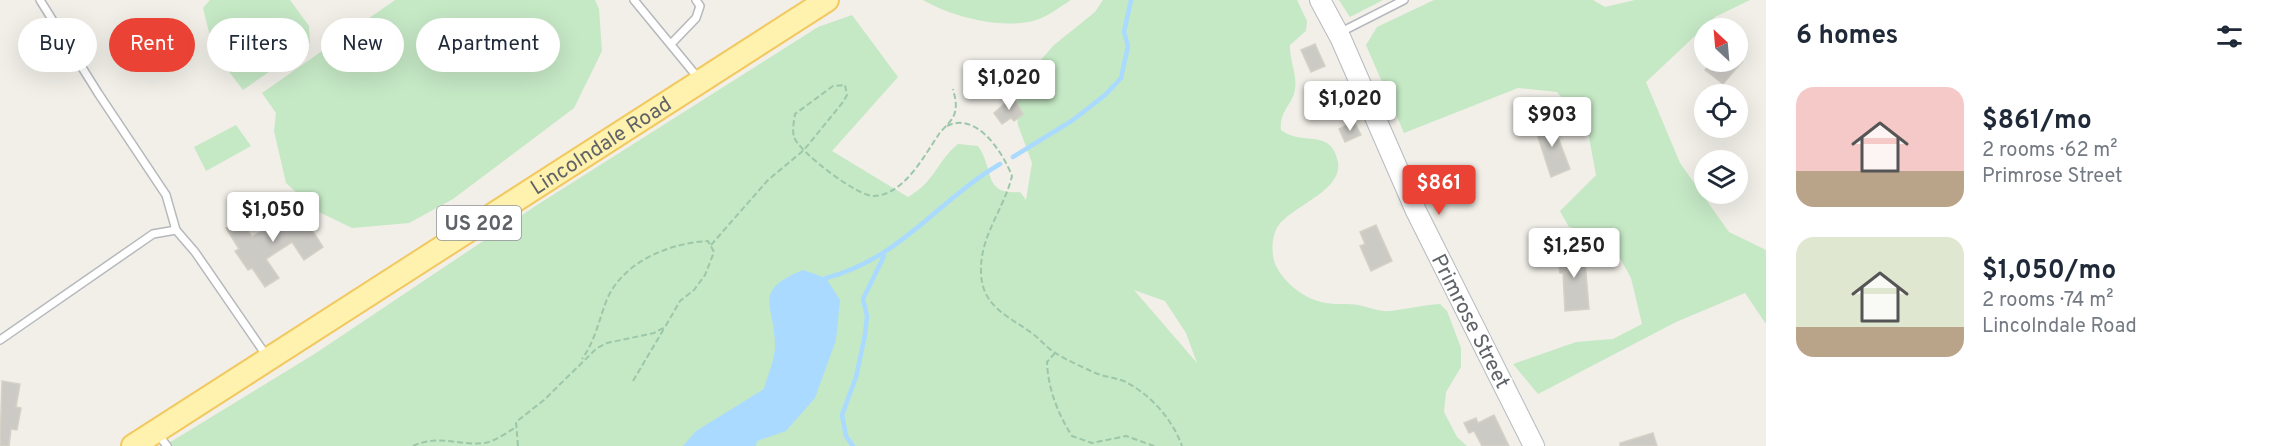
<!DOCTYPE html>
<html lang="en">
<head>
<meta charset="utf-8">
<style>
	:root { --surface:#fff; --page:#f6f6f7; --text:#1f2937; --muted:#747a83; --accent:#ea4335 }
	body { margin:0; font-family:Overpass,sans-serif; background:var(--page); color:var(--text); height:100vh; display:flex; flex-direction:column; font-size:22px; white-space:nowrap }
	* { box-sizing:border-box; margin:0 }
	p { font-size:20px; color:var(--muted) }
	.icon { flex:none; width:33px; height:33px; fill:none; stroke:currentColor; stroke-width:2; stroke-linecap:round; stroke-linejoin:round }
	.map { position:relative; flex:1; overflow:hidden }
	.side { display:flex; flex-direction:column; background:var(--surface); width:510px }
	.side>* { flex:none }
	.guide { position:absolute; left:18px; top:18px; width:570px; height:54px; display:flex; gap:12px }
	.needle { width:39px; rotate:334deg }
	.buttons { position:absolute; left:1694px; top:18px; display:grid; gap:12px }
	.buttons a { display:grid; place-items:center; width:54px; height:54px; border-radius:50%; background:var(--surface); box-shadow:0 6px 24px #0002; font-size:30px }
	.price { position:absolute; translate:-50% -51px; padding:0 14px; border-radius:6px; background:#fff; color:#222; font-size:20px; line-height:39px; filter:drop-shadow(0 2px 3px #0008) }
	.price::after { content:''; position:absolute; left:50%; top:36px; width:18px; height:14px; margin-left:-9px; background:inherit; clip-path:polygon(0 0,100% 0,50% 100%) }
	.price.selected { background:var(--accent); color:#fff }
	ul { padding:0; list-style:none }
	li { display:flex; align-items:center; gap:18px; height:150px; padding:0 30px }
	li span { display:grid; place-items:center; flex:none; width:168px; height:120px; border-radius:18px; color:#555 }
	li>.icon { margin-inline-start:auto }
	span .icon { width:72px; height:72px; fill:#fffc; stroke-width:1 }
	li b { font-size:26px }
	h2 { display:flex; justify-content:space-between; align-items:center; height:72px; padding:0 30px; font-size:26px }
	.pill { padding:0 21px; border-radius:27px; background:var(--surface); box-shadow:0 6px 24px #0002; font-size:21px; line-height:54px }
	.pill.selected { background:var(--accent); color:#fff }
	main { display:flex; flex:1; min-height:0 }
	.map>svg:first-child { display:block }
</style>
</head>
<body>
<main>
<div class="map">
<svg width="1766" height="446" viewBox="0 0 1766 446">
	<rect width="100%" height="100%" fill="#f1efe8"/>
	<g fill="#c5e8c5" fill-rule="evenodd">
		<path d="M210 0H290L309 26 310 43 243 90 214 52 203 8Z"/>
		<path d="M395 0H595L599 9 602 51 574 108 453 199 409 223 352 228 317 211 286 183 274 131 276 113 262 93Z"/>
		<path d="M923 0H1071C1061 6 1050 15 1039 19 1005 31 952 17 923 0Z"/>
		<path d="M1103 0H1297L1307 21 1306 31 1290 45C1289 61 1299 77 1294 94 1289 107 1279 114 1281 130 1303 147 1331 127 1338 162 1343 191 1291 206 1278 226 1271 237 1271 255 1276 266 1285 284 1306 300 1326 303 1337 305 1348 303 1358 305 1368 307 1380 312 1390 311 1407 309 1423 305 1440 304L1447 311 1461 348V367L1446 392 1444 412 1457 437 1467 446H164L316 353 537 205 818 27 852 15 898 77 832 151 908 197C935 182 937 161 958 144L978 146C995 170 982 195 1020 192L1026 200 1032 163 1018 125 1016 106 1026 77 1054 45 1095 12ZM1134 290 1165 301 1186 333 1197 363Z"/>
		<path d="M1339 0H1383L1350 17Z"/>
		<path d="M1434 0H1593L1605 7 1635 0H1750L1715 17 1646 82 1680 163 1729 232 1766 250V324L1745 293 1676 322 1538 394 1513 364 1576 342 1613 339 1642 324 1631 278 1607 235 1569 227 1560 211 1596 175 1587 127 1557 92 1518 88 1404 133 1366 45 1377 27Z"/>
		<path d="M236 125 251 146 206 171 194 147Z"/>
	</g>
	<path fill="#aadaff" d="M803 270 826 278 840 300 836 340 815 398 786 431 757 441 756 446H683L696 431 764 389C767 376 776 358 775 344 774 303 752 291 803 270Z"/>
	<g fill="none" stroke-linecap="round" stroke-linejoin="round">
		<g stroke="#aadaff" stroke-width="4.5">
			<path d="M1013 157 1073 120 1105 95 1121 78 1128 46 1124 32 1131 0"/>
			<path d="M826 278C900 259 937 201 1000 164"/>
			<path d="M853 446 846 436 842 415 856 377 865 335 867 316 863 299 884 256"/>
		</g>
	</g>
	<g fill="#cccac5" stroke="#d6d1c6" stroke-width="1.5">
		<path d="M1315 44 1325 66 1311 72 1301 50Z"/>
		<path d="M1712 62H1742L1723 84 1705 70Z"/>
		<path d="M1013 96 1023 114 1014 121 1011 118 1002 124 994 113Z"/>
		<path d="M1551 119 1570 169 1551 177 1534 125Z"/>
		<path d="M1354 121 1361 135 1345 142 1339 129Z"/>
		<path d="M298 208 323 247 304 260 292 242 266 259 279 278 265 287 252 268 248 270 235 251 239 249 226 228 240 219 252 237Z"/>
		<path d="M1376 225 1392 261 1371 271 1360 246 1365 244 1360 232Z"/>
		<path d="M1584 249 1589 309 1565 311 1563 273H1560L1557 252Z"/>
		<path d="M2 381 20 384 16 407 21 408 17 430 11 429 9 446H0Z"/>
		<path d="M1494 415 1509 446H1482L1474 431 1469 433 1464 423 1476 418 1478 423Z"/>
		<path d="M1653 433 1657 446H1620V443Z"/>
	</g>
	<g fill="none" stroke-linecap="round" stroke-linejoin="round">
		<defs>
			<g id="lane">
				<path d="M40 0 98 93 166 195 176 230"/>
				<path d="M634 0 699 79"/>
				<path d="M1341 32 1404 0"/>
				<path d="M671 44 696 18 700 6 696 0"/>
				<path d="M0 340 153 234 176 230 195 252 266 355"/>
				<path d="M157 433 167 446"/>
			</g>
			<path id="secondary" d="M1320 0 1341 39 1416 211 1534 446"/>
			<g id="primary">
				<path id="s1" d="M133 446 827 0"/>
			</g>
		</defs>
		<use href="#lane" stroke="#b5b8bc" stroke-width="10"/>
		<use href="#secondary" stroke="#b6babf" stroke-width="22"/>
		<use href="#primary" stroke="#f2c960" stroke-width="26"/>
		<g stroke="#9cc7a9" stroke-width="2" stroke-dasharray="6 3" stroke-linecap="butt">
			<path d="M947 126C977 111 1003 153 1012 176 1004 209 980 236 981 271 981 307 1009 316 1033 334 1041 340 1047 348 1054 352 1064 359 1080 366 1091 371 1102 377 1115 377 1126 382 1152 396 1172 419 1182 446"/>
			<path d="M711 245 768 180 804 150 843 102 847 95 845 85 833 86 795 114C794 121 792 130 794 137 799 152 858 197 874 196 904 195 924 156 939 134 944 127 953 121 955 112 957 104 955 97 953 89"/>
			<path d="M1055 353 1047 362C1048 389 1058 414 1072 436L1092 443 1126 436 1154 446"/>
			<path d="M633 381 665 327"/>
			<path d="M413 446C438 434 459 446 485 443 495 441 506 433 515 428"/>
			<path d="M518 446 516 422 544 400 597 348 607 343 654 333 665 327 680 301 694 290 705 275 714 252 708 241C670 243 624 261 607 299 599 320 595 341 582 359"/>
		</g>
		<use href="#lane" stroke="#fff" stroke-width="7"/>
		<use href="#secondary" stroke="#fff" stroke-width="20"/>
		<use href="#primary" stroke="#fff2af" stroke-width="22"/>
	</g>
	<g text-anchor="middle" stroke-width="4.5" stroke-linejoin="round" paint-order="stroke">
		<rect fill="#fff" stroke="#8f9295" stroke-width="1.5" x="437" y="206" width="84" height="34" rx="4.5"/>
		<g font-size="20" font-weight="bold" fill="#5f6368">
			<text x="479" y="230">US 202</text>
		</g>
		<g font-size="21" fill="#5f6368" stroke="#fff">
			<text dy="7" stroke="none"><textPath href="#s1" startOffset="556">Lincolndale Road</textPath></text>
			<text transform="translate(1471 321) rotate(63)" y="7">Primrose Street</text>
		</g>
	</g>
</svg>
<div class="buttons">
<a><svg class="needle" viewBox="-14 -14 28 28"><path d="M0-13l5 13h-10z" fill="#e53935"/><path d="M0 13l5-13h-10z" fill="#747a83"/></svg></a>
<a><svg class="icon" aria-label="locate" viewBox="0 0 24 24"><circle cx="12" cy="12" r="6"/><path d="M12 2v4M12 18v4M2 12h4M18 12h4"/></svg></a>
<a><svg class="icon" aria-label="layers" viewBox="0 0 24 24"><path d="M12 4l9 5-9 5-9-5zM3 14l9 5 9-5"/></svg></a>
</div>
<b class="price" style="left:1009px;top:111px">$1,020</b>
<b class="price" style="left:1350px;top:132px">$1,020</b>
<b class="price" style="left:1552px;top:148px">$903</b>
<b class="price selected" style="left:1439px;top:216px">$861</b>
<b class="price" style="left:273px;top:243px">$1,050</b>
<b class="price" style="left:1574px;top:279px">$1,250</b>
<div class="guide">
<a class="pill">Buy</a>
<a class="pill selected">Rent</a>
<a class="pill">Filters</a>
<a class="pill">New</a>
<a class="pill">Apartment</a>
</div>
</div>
<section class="side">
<h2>6 homes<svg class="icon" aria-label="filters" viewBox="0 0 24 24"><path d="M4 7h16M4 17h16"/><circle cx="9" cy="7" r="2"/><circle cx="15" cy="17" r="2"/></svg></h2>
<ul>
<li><span style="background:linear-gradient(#f6c9c9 70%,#b9a48a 0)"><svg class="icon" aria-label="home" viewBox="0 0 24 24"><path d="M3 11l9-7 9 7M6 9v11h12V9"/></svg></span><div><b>$861/mo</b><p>2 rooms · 62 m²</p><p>Primrose Street</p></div></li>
<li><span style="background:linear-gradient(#dfe7d0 75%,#b9a48a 0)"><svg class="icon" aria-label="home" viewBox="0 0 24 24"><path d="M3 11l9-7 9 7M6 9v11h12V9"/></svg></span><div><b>$1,050/mo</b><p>2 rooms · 74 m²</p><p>Lincolndale Road</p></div></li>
</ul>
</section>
</main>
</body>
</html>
